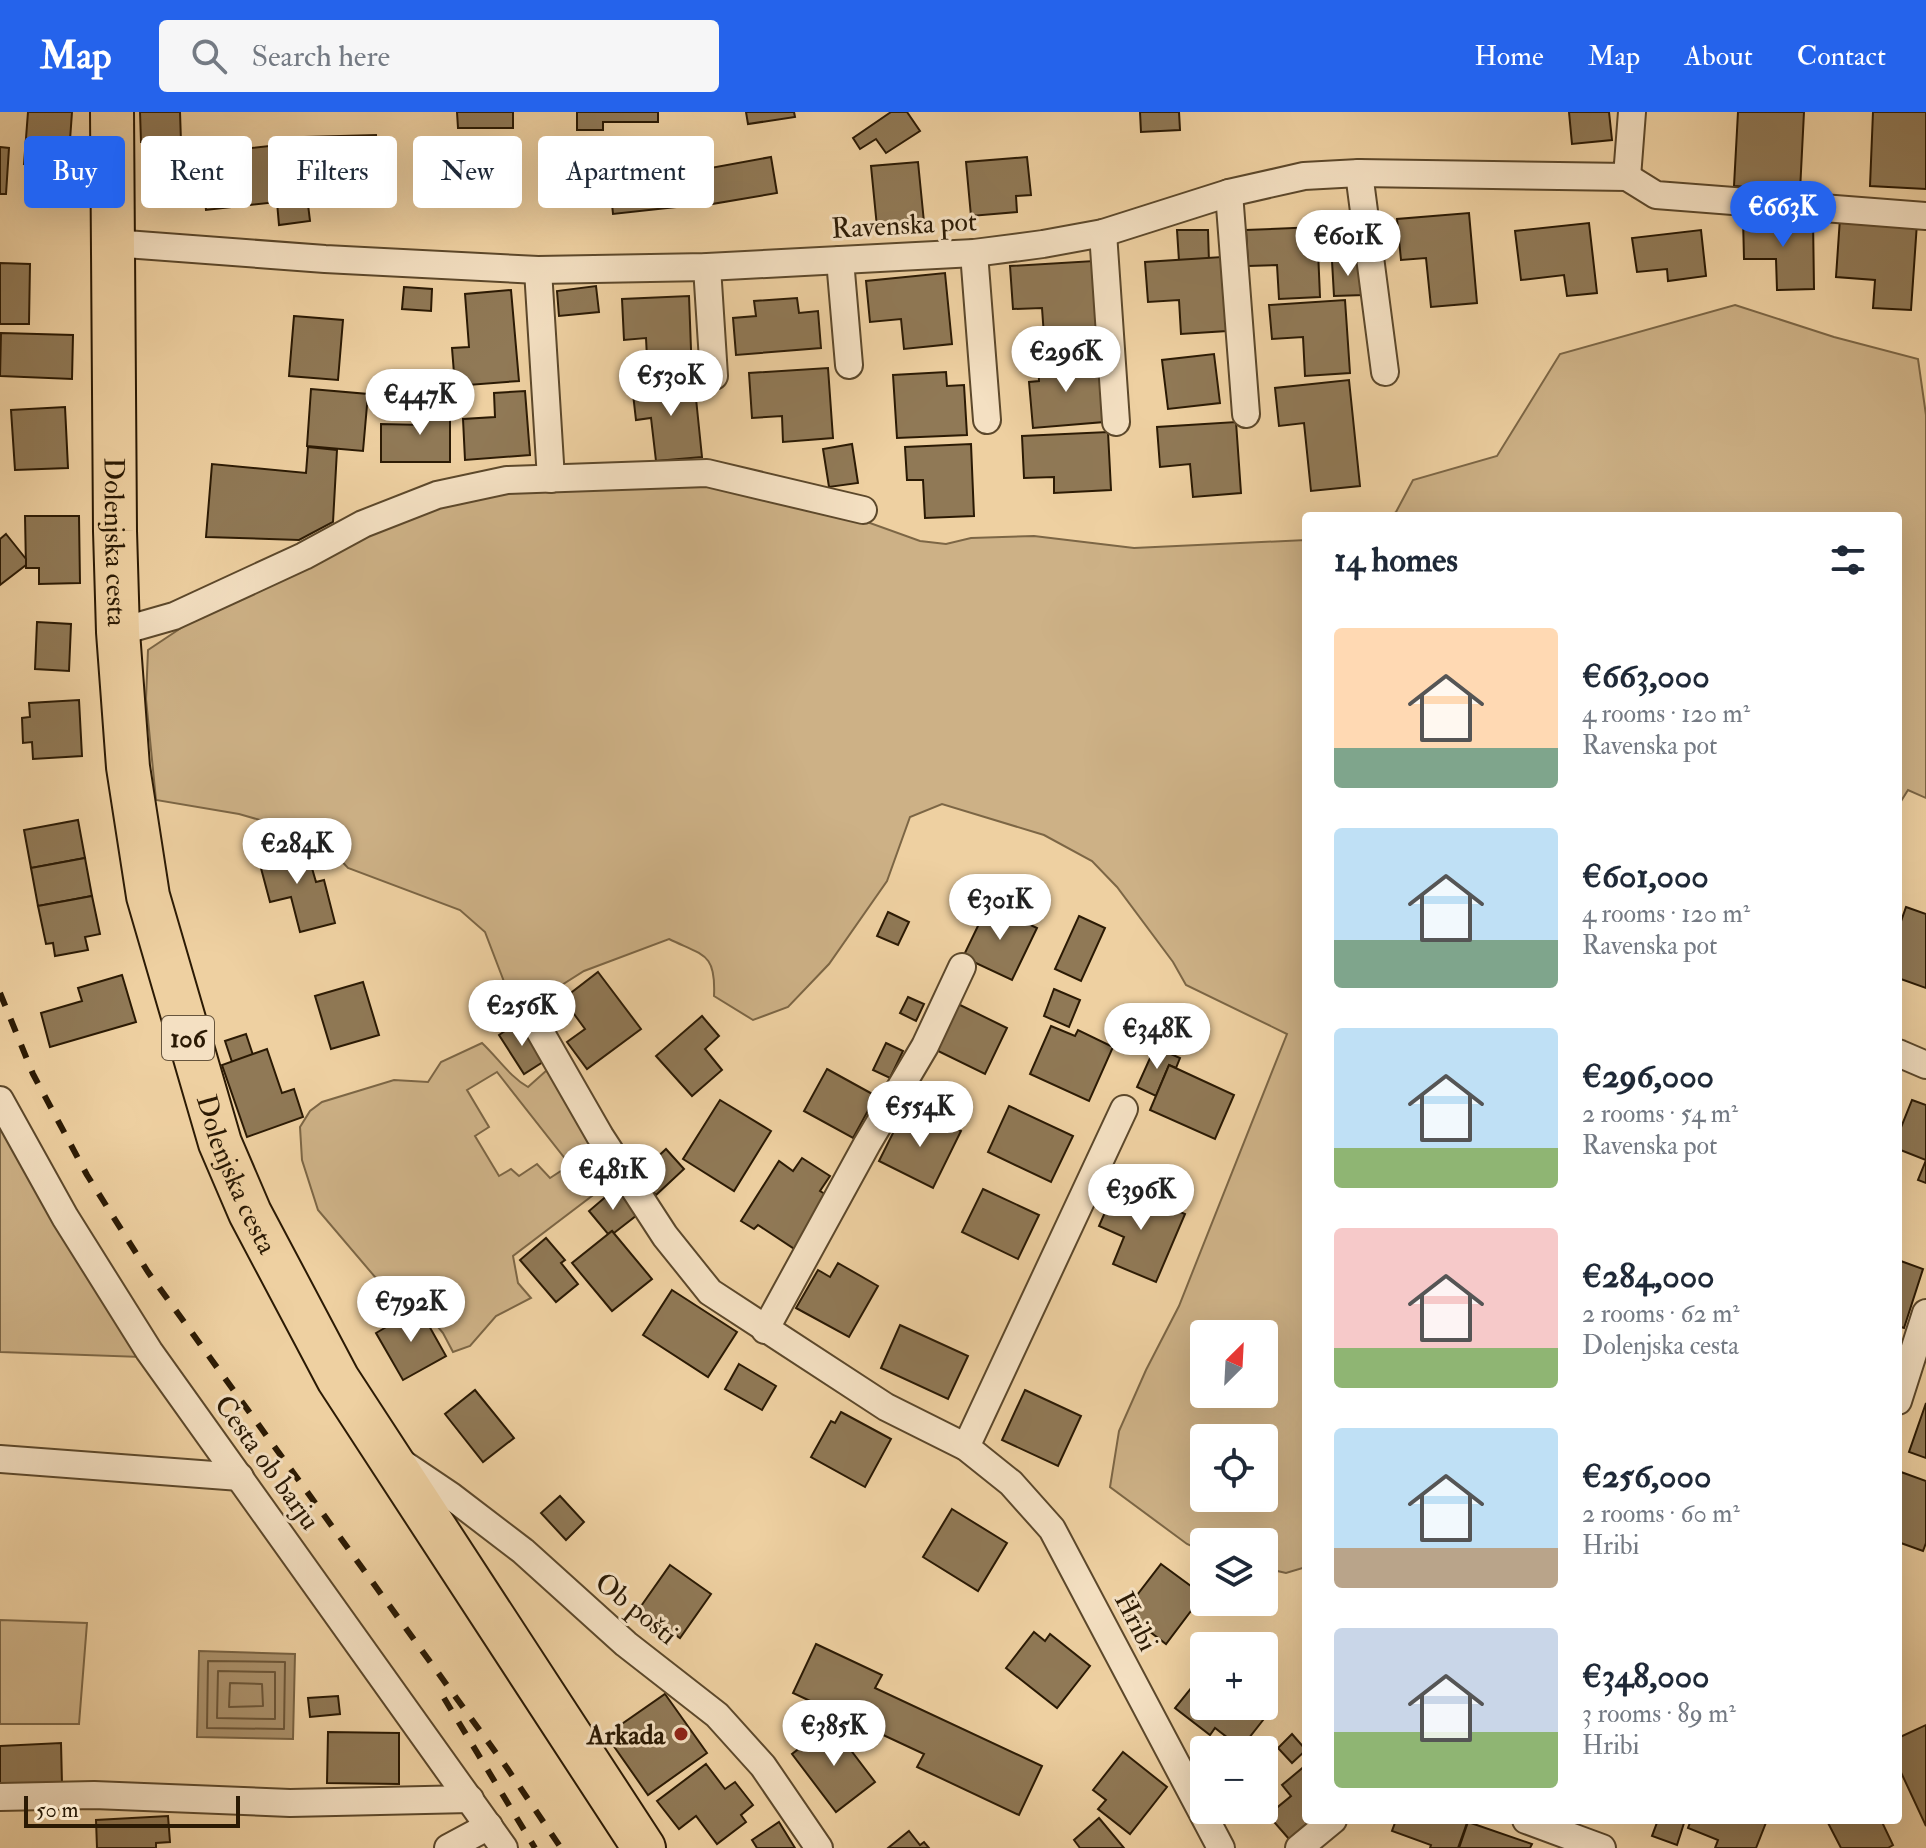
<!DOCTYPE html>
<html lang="en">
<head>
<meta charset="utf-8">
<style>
	:root { --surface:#fff; --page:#f6f6f7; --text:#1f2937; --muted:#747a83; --accent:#2563eb }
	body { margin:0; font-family:"IM FELL Double Pica",serif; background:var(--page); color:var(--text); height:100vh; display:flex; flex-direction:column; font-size:30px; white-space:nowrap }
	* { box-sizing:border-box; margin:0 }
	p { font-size:26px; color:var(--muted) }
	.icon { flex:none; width:44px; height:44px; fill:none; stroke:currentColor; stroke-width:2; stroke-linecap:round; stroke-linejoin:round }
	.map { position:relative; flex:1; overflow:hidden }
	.drawer { position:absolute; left:1302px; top:400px; width:600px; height:1312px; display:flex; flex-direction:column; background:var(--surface); border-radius:8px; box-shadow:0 8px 32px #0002 }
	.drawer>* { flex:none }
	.guide { position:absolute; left:24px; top:24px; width:760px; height:72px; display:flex; gap:16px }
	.needle { width:52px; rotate:24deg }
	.controls { position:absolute; left:1190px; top:1208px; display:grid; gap:16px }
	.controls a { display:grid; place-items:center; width:88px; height:88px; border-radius:8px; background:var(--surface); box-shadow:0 8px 32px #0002; font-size:40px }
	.scale { position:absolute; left:24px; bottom:20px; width:216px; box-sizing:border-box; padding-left:8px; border:4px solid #2b1a04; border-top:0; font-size:22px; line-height:28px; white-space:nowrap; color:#2b1a04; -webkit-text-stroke:6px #f4e0c2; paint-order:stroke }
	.price { position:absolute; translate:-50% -68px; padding:0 18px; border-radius:28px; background:#fff; color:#222; font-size:26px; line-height:52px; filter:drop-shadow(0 2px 4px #0008) }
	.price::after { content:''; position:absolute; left:50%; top:48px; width:24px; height:18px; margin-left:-12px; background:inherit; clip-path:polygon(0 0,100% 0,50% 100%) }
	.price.active { background:var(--accent); color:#fff }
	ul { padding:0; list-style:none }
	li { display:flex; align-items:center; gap:24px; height:200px; padding:0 32px }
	li span { display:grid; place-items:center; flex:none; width:224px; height:160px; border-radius:8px; color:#555 }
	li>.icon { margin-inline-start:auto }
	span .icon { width:96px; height:96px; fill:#fffc; stroke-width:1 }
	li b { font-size:34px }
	h2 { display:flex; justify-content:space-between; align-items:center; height:96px; padding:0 32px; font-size:34px }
	.tag { padding:0 28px; border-radius:8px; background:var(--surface); box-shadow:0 8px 32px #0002; font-size:28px; line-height:72px }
	.tag.active { background:var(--accent); color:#fff }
	header { display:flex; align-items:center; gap:48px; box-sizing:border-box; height:112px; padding:0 40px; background:var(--accent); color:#fff }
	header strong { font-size:38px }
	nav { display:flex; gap:44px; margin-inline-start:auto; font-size:28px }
	.search { width:560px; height:72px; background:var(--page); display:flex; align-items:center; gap:20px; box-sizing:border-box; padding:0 28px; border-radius:8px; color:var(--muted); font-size:30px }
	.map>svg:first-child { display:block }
</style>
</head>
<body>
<header>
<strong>Map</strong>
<div class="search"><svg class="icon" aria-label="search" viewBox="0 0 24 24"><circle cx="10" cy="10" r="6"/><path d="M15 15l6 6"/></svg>Search here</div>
<nav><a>Home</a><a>Map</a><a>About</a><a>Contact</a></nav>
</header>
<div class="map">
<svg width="1926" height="1736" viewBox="0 0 1926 1736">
	<rect width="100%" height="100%" fill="#eed0a1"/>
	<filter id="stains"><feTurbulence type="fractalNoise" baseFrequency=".0025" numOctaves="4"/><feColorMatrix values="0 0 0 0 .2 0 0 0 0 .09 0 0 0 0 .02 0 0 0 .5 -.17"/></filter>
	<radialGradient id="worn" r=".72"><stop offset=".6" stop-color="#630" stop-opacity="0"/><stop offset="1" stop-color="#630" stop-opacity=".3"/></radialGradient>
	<g fill="#cdb186" stroke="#7c6645" stroke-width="2" fill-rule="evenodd">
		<path d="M1735 193 1834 225 1918 247 1926 303V686L1908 678 1898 694V404H1389L1396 400 1413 368 1497 344 1560 242Z"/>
		<path d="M715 372 806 388 920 429 946 432 971 426 1034 424 1134 436 1306 428V1455L1286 1461 1264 1456V1430H1204V1440L1187 1432 1110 1375 1119 1319 1146 1258 1179 1194 1287 922 1186 873 1173 850 1117 775 1092 749 1044 723 942 692 910 705 887 769 829 852 788 895 753 908 714 884C716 841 704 844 669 827L584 859 535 890 508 880 485 820 460 798 348 756 319 725 239 702 156 688 146 587 148 538 226 486 448 383ZM1204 1222H1264V1282H1204ZM1204 1326H1264V1386H1204Z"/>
		<path d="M482 931C498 946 510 965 528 975L547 958 613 1068 513 1144 518 1171 531 1186 496 1204 470 1234 453 1240 443 1221 411 1182 398 1192 318 1098 302 1048 300 1015 310 999 322 990 394 968 428 970 441 950ZM497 960 570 1053 550 1066 537 1052 519 1064 511 1057 499 1064 475 1024 489 1015 467 978Z"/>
		<path d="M0 1010 141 1245 0 1240Z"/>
		<path d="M0 1508 87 1511 79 1612H0Z"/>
	</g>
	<path fill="#ac926c" stroke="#786242" stroke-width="2" d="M199 1539 295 1542 293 1627 197 1625Z"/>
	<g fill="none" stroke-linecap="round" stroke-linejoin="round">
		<g stroke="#6c5638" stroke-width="2">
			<path d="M208 1549 285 1550 284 1617 207 1616Z"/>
			<path d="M218 1559 275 1560V1607L217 1606Z"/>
			<path d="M230 1571 262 1572 263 1594 229 1595Z"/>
		</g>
	</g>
	<g fill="#907956" stroke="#2b1a04" stroke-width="2">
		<path d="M28 0H72L68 56 24 52Z"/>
		<path d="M140 0H180L181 30H141Z"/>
		<path d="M457 0H513V16H458Z"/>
		<path d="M577 0H658V10H603V18H577Z"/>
		<path d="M746 0H794L795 5 748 12Z"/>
		<path d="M891 0H907L920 19 886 41 876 27 860 37 853 26Z"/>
		<path d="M1140 0H1179L1180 18 1141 20Z"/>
		<path d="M1569 0H1609L1612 28 1572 32Z"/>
		<path d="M1738 0H1804L1800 79 1734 74Z"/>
		<path d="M1873 0H1926V77L1870 74Z"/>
		<path d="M376 23 377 63 306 65 305 25Z"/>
		<path d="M278 33 279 39 295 38 298 61 304 60 310 109 279 113 277 90 206 98 200 42Z"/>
		<path d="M0 35 9 36 6 82H0Z"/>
		<path d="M689 44 694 93 613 102 608 52Z"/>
		<path d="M771 45 777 81 712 92 705 57Z"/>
		<path d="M1027 45 1031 83 1016 84 1017 100 971 104 966 50Z"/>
		<path d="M918 50 924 110 877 115 871 54Z"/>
		<path d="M1469 101 1477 191 1431 195 1426 146 1401 148 1397 107Z"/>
		<path d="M1743 106H1813L1814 177 1777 178 1776 147H1744Z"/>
		<path d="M1840 106 1917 111 1911 198 1873 196 1875 168 1836 165Z"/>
		<path d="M1589 111 1597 181 1567 184 1564 163 1521 168 1515 119Z"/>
		<path d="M1317 115 1320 185 1279 187 1277 153 1248 154 1246 118Z"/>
		<path d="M1177 118H1208L1209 150 1179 149Z"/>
		<path d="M1701 118 1706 164 1668 169 1667 157 1637 160 1632 126Z"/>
		<path d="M1222 145 1227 219 1181 222 1179 188 1148 190 1145 150Z"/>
		<path d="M1363 148 1364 183 1334 184 1332 149Z"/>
		<path d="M1094 149 1098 221 1044 224 1042 196 1013 197 1010 154Z"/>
		<path d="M0 151 30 152 29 212H0Z"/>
		<path d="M945 161 952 232 904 237 901 207 870 210 866 169Z"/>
		<path d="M596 174 599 200 559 204 557 179Z"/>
		<path d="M404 175 432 177 431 199 402 197Z"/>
		<path d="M511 178 519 269 455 274 452 236 469 235 465 182Z"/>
		<path d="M689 184 692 264 648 266 646 226 624 228 622 187Z"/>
		<path d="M797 186 799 201 818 199 821 236 736 243 733 206 756 204 754 189Z"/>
		<path d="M1345 188 1350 261 1305 264 1303 225 1272 227 1269 193Z"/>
		<path d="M294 204 343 208 338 268 289 264Z"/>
		<path d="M1 221 73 223 72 267 0 264Z"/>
		<path d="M1214 242 1220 291 1168 297 1162 248Z"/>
		<path d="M1087 243 1088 265 1100 264 1104 310 1033 316 1029 270 1039 269 1038 247Z"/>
		<path d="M828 256 833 326 783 330 782 304 752 306 749 261Z"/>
		<path d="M946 260 947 274 964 273 967 323 897 326 893 263Z"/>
		<path d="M694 267 702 345 656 349 651 306 636 308 632 273Z"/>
		<path d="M1349 268 1360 374 1311 379 1304 311 1279 314 1275 276Z"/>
		<path d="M311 277 368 282 363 339 307 334Z"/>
		<path d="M525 279 530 343 465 348 463 307 495 305 494 281Z"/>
		<path d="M425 286H450V350H381V312L425 313Z"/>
		<path d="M65 295 68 356 15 358 11 298Z"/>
		<path d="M1236 310 1241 381 1193 385 1190 352 1160 355 1157 315Z"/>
		<path d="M1108 320 1111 378 1054 381V365L1024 366 1022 324Z"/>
		<path d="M852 332 858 371 829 375 823 337Z"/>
		<path d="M971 332 974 404 925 406 923 368H907L905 335Z"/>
		<path d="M308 335 337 338 333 410 299 428 206 425 212 352 306 361Z"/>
		<path d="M25 404H79L80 471 39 472V456H26Z"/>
		<path d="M6 422 26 447V453L0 473V427Z"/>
		<path d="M37 510 71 512 69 559 35 557Z"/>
		<path d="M79 588 82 644 33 647 32 630 23 631 22 606 30 605 29 591Z"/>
		<path d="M78 708 85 746 31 756 24 718Z"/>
		<path d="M305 732 316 770 324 768 335 811 300 820 291 785 270 790 258 745Z"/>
		<path d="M85 746 92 784 38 794 31 756Z"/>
		<path d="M92 784 100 822 85 825 88 838 55 844 53 831 46 832 38 794Z"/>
		<path d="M988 793 1037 816 1012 868 963 845Z"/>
		<path d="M1906 795 1926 802V876L1898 866V818Z"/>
		<path d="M888 800 909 810 898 833 877 824Z"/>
		<path d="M1079 804 1105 816 1081 869 1055 857Z"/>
		<path d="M598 860 641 917 587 957 567 930 585 917 563 887Z"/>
		<path d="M122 863 136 910 50 935 41 901 82 889 78 876Z"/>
		<path d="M363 870 379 923 331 937 315 884Z"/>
		<path d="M1054 877 1080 888 1069 915 1044 904Z"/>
		<path d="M908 885 924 892 916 909 900 901Z"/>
		<path d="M956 891 1007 916 985 962 934 937Z"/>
		<path d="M702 904 719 924 705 937 722 958 692 984 656 944Z"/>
		<path d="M520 909 546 948 524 962 499 923Z"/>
		<path d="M1051 914 1075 924 1078 918 1113 935 1089 989 1030 962Z"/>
		<path d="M246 922 253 943 232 950 225 929Z"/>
		<path d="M886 931 903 939 890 966 873 958Z"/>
		<path d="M1155 935 1180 946 1176 956 1169 953 1156 984 1137 975Z"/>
		<path d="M267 937 282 981 294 977 303 1005 247 1025 222 953Z"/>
		<path d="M1169 953 1234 983 1215 1027 1150 998Z"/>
		<path d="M827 957 876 984 853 1026 804 999Z"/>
		<path d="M720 988 771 1019 734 1079 683 1047Z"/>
		<path d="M1912 988 1926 993V1071L1918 1068 1926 1048 1898 1037V1023Z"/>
		<path d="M1009 994 1073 1024 1051 1070 988 1040Z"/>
		<path d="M903 1001 934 1017 938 1008 961 1019 933 1076 879 1049Z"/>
		<path d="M666 1037 684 1057 656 1083 637 1064Z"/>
		<path d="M802 1046 830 1064 820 1079 830 1085 796 1138 758 1113 754 1117 741 1109 779 1049 793 1059Z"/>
		<path d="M1117 1073 1185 1102 1156 1170 1113 1152 1124 1125 1099 1114Z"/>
		<path d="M616 1076 637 1103 614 1121 612 1119 608 1122 589 1099Z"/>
		<path d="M983 1077 1039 1103 1018 1147 962 1120Z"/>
		<path d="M612 1119 652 1167 612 1199 572 1151Z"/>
		<path d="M546 1126 565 1148 561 1151 578 1172 556 1190 520 1148Z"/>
		<path d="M1898 1148 1923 1157 1904 1216 1898 1214Z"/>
		<path d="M838 1151 878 1174 849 1225 796 1196 818 1158 830 1165Z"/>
		<path d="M672 1178 737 1220 708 1265 643 1223Z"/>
		<path d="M419 1196 446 1244 403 1268 376 1221Z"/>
		<path d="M900 1213 968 1244 948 1287 881 1256Z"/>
		<path d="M739 1252 776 1274 762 1298 725 1277Z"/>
		<path d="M475 1278 514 1326 483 1350 445 1302Z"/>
		<path d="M1025 1278 1081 1304 1058 1354 1002 1328Z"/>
		<path d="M1926 1291V1346L1909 1340Z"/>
		<path d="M841 1300 891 1327 865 1375 811 1345 831 1309 835 1311Z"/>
		<path d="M1901 1360 1926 1369V1431L1923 1439 1898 1430V1369Z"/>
		<path d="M560 1384 584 1410 566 1428 541 1401Z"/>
		<path d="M952 1397 1007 1431 978 1479 923 1445Z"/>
		<path d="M1161 1452 1203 1483 1166 1532 1124 1500Z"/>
		<path d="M670 1453 711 1482 680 1526 639 1497Z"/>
		<path d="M1034 1520 1045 1529 1050 1522 1090 1554 1057 1596 1006 1556Z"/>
		<path d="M816 1532 882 1563 875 1576 1042 1654 1019 1703 917 1655 924 1642 793 1581Z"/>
		<path d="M1204 1560V1594H1255L1267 1603 1241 1636 1215 1616 1210 1623 1175 1596Z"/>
		<path d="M665 1582 707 1641 648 1683 606 1623Z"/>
		<path d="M338 1584 340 1602 310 1605 308 1586Z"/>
		<path d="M831 1612 875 1670 836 1700 792 1642Z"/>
		<path d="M1926 1613V1714L1898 1654V1626Z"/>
		<path d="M328 1620 399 1621V1672L327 1671Z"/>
		<path d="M1292 1622 1306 1638 1292 1651 1278 1636Z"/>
		<path d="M61 1631 62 1672 0 1675V1634Z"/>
		<path d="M1123 1640 1167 1675 1130 1722 1098 1697 1106 1688 1093 1678Z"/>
		<path d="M706 1652 725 1677 735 1670 753 1693 741 1703 746 1710 717 1732 696 1704 679 1717 657 1689Z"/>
		<path d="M1306 1653V1708H1311L1289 1727 1268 1703 1291 1684 1282 1673Z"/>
		<path d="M168 1704 170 1730 156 1731V1736H97L96 1708Z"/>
		<path d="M1099 1706 1124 1736H1080L1074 1728Z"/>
		<path d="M1396 1708H1468L1458 1736H1430L1431 1733 1392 1719Z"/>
		<path d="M1658 1708H1685L1677 1733 1652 1724Z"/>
		<path d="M1691 1708H1767L1756 1736H1715L1718 1728 1688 1716Z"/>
		<path d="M1881 1708 1893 1733 1888 1736H1841L1827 1709Z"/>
		<path d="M779 1710 795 1736H757L752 1728Z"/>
		<path d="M1468 1710 1532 1732 1530 1736H1459Z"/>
		<path d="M909 1719 920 1733 924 1730 929 1736H888Z"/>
	</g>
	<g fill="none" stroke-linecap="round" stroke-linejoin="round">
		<defs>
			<g id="minor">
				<path d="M1359 61 1385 260"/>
				<path d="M1627 65 1656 83 1926 104"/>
				<path d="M1229 81 1246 302"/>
				<path d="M1103 121 1116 310"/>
				<path d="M112 131 325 147 538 158 707 155 974 141 1043 132 1103 121 1229 81 1304 64 1359 61 1627 65 1632 0"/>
				<path d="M974 141 987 308"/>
				<path d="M840 148 849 253"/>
				<path d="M707 155 714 264"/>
				<path d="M538 158 551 367"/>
				<path d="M118 520 174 504 304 444 363 412 437 383 507 368 707 361 863 398"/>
				<path d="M530 902 600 1024 665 1124 710 1180 886 1295 966 1335 1011 1371 1052 1417 1221 1736"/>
				<path d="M1898 941 1926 953"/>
				<path d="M0 988 65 1105 149 1239 504 1736"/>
				<path d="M765 1218 867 1032 925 934 962 855"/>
				<path d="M1898 1289 1926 1201"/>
				<path d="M966 1335 1124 997"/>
				<path d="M0 1347 240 1365"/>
				<path d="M402 1351 451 1384 523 1439 626 1532 717 1603 763 1654 819 1736"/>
				<path d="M0 1685 94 1683 290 1691 470 1687"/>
				<path d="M1526 1708 1602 1736"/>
				<path d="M448 1736 489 1714"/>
				<path d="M1299 1736 1333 1708"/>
			</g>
			<g id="primary">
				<path id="s1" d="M112 0 115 419 118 520 128 655 148 784 220 1031 250 1101 338 1267 644 1736"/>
			</g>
		</defs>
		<use href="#minor" stroke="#5c482b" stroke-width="30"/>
		<use href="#primary" stroke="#2b1a04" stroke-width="46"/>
		<use href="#minor" stroke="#f4e0c2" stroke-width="26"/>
		<use href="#primary" stroke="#eed0a1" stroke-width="42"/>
		<g stroke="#2b1a04" stroke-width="6" stroke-dasharray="14 14" stroke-linecap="butt">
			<path d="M0 881 33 962 87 1063 148 1160 507 1656 561 1736"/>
			<path d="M444 1586 535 1736"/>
		</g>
	</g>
	<circle fill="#8f2418" stroke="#f4e0c2" stroke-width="3" cx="681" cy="1622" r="8"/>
	<g text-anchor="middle" stroke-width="6" stroke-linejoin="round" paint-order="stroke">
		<rect fill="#f4e0c2" stroke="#67553d" stroke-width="2" x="162" y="904" width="52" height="44" rx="6"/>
		<g font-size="26" font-weight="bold" fill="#2b1a04">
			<text x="188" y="935">106</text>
		</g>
		<g font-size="28" fill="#2b1a04" stroke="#f4e0c2">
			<text transform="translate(904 112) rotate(-3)" y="10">Ravenska pot</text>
			<text dy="10" stroke="none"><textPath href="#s1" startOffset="430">Dolenjska cesta</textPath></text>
			<text dy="10" stroke="none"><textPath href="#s1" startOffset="1078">Dolenjska cesta</textPath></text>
			<text transform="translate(268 1350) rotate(54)" y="10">Cesta ob barju</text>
			<text transform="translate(637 1496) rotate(39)" y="10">Ob pošti</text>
			<text transform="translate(1137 1509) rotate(63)" y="10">Hribi</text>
		</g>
		<g font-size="28" font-weight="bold" fill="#2b1a04" stroke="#f4e0c2" text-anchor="end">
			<text x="665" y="1632">Arkada</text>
		</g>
	</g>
	<rect width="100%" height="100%" filter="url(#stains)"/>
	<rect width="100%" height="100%" fill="url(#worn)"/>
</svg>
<div class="controls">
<a><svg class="needle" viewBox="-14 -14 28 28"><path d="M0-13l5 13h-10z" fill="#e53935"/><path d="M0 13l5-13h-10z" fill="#747a83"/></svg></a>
<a><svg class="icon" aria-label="locate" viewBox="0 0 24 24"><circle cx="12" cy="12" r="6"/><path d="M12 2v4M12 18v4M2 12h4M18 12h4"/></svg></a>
<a><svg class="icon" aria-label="layers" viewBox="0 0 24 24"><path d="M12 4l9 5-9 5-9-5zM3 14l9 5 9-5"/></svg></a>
<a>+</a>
<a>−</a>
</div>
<div class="scale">50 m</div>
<b class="price active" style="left:1783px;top:137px">€663K</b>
<b class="price" style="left:1348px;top:166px">€601K</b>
<b class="price" style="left:1066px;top:282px">€296K</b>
<b class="price" style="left:671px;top:306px">€530K</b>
<b class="price" style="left:420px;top:325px">€447K</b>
<b class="price" style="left:297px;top:774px">€284K</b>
<b class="price" style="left:1000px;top:830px">€301K</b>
<b class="price" style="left:522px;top:936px">€256K</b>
<b class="price" style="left:1157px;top:959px">€348K</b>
<b class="price" style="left:920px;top:1037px">€554K</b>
<b class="price" style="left:613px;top:1100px">€481K</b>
<b class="price" style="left:1141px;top:1120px">€396K</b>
<b class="price" style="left:411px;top:1232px">€792K</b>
<b class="price" style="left:834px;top:1656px">€385K</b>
<div class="guide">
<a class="tag active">Buy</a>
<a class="tag">Rent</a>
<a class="tag">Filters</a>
<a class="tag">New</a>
<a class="tag">Apartment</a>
</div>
<section class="drawer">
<h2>14 homes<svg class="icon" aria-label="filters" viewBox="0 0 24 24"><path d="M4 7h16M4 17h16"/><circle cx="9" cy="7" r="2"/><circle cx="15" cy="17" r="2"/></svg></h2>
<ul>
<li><span style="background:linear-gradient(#ffd9b3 75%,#7fa58c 0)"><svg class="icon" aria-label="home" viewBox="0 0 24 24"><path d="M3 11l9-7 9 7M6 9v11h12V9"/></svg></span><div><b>€663,000</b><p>4 rooms · 120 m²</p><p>Ravenska pot</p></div></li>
<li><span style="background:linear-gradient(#bfe0f5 70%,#7fa58c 0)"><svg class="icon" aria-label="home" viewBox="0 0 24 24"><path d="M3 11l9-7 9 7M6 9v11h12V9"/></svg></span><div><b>€601,000</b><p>4 rooms · 120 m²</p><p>Ravenska pot</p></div></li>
<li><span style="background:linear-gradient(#bfe0f5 75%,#8fb573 0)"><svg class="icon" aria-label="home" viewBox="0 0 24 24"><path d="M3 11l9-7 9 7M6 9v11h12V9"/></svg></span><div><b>€296,000</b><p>2 rooms · 54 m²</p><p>Ravenska pot</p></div></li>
<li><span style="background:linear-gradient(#f6c9c9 75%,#8fb573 0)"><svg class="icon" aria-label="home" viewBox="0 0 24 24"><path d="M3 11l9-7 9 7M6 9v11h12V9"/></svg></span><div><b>€284,000</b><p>2 rooms · 62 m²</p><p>Dolenjska cesta</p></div></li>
<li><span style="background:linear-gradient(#bfe0f5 75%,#b9a48a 0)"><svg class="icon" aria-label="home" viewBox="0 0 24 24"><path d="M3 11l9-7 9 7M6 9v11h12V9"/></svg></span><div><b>€256,000</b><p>2 rooms · 60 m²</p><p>Hribi</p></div></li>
<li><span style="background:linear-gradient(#c9d6e8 65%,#8fb573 0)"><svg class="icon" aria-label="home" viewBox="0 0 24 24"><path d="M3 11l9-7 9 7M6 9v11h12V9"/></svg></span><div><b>€348,000</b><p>3 rooms · 89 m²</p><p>Hribi</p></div></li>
</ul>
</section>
</div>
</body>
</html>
